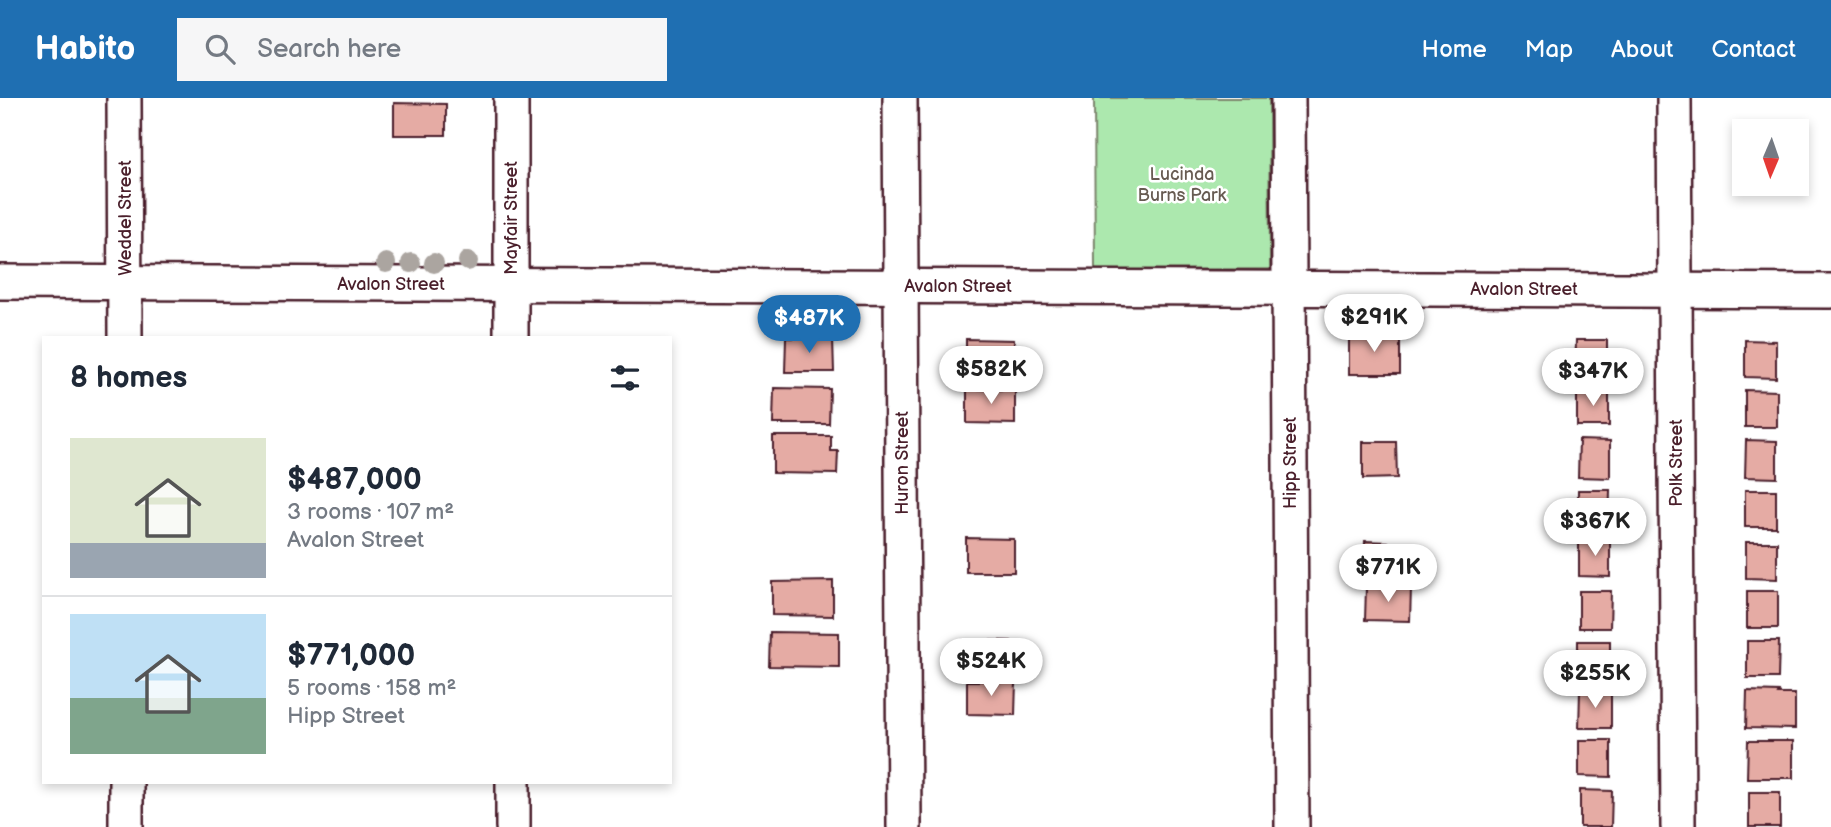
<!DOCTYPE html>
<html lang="en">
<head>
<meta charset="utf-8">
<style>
	:root { --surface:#fff; --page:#f6f6f7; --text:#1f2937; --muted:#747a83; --line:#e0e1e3; --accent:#1f6fb2 }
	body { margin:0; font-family:"Balsamiq Sans",sans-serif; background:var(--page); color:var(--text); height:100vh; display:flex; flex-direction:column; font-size:26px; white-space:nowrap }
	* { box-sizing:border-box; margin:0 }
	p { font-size:23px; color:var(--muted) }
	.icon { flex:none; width:38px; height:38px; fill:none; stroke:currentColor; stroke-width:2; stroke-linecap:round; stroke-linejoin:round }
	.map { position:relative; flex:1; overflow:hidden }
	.panel { position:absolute; left:42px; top:238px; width:630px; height:448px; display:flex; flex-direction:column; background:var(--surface); border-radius:0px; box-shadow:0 4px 10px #0003 }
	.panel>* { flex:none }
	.needle { width:46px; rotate:182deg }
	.controls { position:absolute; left:1732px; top:21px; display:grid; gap:14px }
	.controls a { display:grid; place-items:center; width:77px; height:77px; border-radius:0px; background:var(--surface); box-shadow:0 4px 10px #0003; font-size:35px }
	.price { position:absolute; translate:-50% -60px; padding:0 16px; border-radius:24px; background:#fff; color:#222; font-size:23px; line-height:46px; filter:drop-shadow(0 2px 4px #0008) }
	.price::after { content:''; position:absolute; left:50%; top:42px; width:21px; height:16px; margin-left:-10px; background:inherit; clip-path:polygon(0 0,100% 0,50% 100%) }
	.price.selected { background:var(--accent); color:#fff }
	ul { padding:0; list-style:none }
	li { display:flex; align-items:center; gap:21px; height:175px; padding:0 28px }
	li+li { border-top:2px solid var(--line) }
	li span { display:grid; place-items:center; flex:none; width:196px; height:140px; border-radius:0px; color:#555 }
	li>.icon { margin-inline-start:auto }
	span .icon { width:84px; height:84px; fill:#fffc; stroke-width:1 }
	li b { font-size:30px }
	h2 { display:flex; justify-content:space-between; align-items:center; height:84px; padding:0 28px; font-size:30px }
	header { display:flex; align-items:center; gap:42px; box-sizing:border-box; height:98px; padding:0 35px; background:var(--accent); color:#fff }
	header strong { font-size:33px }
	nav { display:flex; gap:38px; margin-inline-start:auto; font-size:24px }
	.search { width:490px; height:63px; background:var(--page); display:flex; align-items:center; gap:18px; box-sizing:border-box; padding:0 24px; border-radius:0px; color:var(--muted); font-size:26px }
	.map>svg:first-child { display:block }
</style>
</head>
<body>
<header>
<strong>Habito</strong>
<div class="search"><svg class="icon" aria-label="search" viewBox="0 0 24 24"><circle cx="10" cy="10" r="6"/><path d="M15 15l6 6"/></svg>Search here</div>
<nav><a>Home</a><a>Map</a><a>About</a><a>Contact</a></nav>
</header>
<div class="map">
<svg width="1831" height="729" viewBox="0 0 1831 729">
	<rect width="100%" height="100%" fill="#fff"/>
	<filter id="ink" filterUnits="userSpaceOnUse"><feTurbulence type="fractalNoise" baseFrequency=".0143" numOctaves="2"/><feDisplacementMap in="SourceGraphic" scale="14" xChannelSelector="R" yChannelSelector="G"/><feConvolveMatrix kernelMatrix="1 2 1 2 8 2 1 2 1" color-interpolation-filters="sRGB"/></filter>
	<g filter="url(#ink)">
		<path fill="#ace8ae" stroke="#7b846c" stroke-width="2" d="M1094 0H1269L1270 171 1095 172Z"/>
		<g fill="#e5aba4" stroke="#4a1f2b" stroke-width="2">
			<path d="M394 5 446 6V37H394Z"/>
			<path d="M1349 236 1400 237V276H1349Z"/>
			<path d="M786 240H833L834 274H785Z"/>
			<path d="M966 241 1014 242V275H966Z"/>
			<path d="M1576 242H1607V279L1575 278Z"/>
			<path d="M1745 242 1776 243V280L1745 279Z"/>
			<path d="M774 290 830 291 829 326H773Z"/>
			<path d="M967 291 1015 292V326L967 325Z"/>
			<path d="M1577 291 1609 292V328H1577Z"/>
			<path d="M1745 292 1777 293V329H1745Z"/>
			<path d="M773 338H831V353H838L837 376 773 375Z"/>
			<path d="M1579 342 1610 343V380L1578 379Z"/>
			<path d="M1746 342 1777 343V380L1745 379Z"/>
			<path d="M1363 344H1396L1397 380 1363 381Z"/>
			<path d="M1578 392H1610L1609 429H1578Z"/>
			<rect x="1745" y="392" width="31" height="37"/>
			<path d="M966 440 1014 441V474H966Z"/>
			<path d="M1579 442H1610V479L1579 478Z"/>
			<path d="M1365 443 1388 444V461H1410V477L1364 476Z"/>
			<path d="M1746 444H1777V481L1746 480Z"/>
			<path d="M833 483V518L772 517V484Z"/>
			<path d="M1366 489 1411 490 1410 523 1365 522Z"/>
			<path d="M1579 493H1611L1610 530H1579Z"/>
			<rect x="1747" y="493" width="31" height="37"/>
			<path d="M770 534 839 535V569L769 568Z"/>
			<path d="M963 542 1011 543V576H963Z"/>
			<rect x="1578" y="543" width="32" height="37"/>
			<path d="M1747 543H1779L1778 580H1747Z"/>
			<path d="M967 583H1016L1015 617 967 616Z"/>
			<path d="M1580 593H1611V630H1579Z"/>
			<path d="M1747 593 1779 594 1778 596H1795V631L1746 630Z"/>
			<path d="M1579 642H1611V679L1579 678Z"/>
			<path d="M1748 643H1793V680H1747Z"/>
			<path d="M1580 692 1612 693 1611 729H1580Z"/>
			<rect x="1749" y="694" width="31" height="35"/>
		</g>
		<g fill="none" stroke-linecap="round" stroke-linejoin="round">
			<defs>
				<g id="minor">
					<path d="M124 0 125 240"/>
					<path d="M511 0V240"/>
					<path d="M900 0 904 729"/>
					<path d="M1288 0 1292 729"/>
					<path d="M1674 0 1678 729"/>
					<path d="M0 184 1831 193"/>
					<path d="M126 684V729"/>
					<path d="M513 684V729"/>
				</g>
			</defs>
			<use href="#minor" stroke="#4a1f2b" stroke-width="38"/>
			<use href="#minor" stroke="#fff" stroke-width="33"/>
		</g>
		<g fill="#aba5a0">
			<circle cx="468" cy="163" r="10"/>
			<circle cx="386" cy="165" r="10"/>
			<circle cx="411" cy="165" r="10"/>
			<circle cx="434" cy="165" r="10"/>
		</g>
	</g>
	<g text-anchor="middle" stroke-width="5" stroke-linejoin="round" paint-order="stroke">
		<g font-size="18" fill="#675b52" stroke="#fff">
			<text x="1182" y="82">Lucinda<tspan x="1182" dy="21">Burns Park</tspan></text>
		</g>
		<g font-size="18" fill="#4a1f2b" stroke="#fff">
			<text transform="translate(125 120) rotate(-90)" y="6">Weddel Street</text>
			<text transform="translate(511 120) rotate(-90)" y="6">Mayfair Street</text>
			<text x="391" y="192">Avalon Street</text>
			<text x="958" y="194">Avalon Street</text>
			<text x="1524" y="197">Avalon Street</text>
			<text transform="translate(902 365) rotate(-90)" y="6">Huron Street</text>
			<text transform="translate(1290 365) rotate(-90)" y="6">Hipp Street</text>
			<text transform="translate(1676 365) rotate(-90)" y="6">Polk Street</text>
		</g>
	</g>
</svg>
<div class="controls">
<a><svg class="needle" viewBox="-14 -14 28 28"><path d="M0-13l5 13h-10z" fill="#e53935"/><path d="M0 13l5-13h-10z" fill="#747a83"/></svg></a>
</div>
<b class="price" style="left:1374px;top:256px">$291K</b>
<b class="price selected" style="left:809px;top:257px">$487K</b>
<b class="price" style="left:991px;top:308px">$582K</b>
<b class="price" style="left:1593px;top:310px">$347K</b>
<b class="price" style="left:1595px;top:460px">$367K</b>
<b class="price" style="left:1388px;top:506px">$771K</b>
<b class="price" style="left:991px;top:600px">$524K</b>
<b class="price" style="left:1595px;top:612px">$255K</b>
<section class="panel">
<h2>8 homes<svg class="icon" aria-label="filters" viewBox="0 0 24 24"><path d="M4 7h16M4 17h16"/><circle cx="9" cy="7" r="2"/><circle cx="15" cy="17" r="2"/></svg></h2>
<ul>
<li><span style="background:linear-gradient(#dfe7d0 75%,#9aa5b1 0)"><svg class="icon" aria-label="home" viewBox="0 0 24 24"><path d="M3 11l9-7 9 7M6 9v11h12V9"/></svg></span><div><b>$487,000</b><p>3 rooms · 107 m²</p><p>Avalon Street</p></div></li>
<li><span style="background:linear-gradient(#bfe0f5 60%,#7fa58c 0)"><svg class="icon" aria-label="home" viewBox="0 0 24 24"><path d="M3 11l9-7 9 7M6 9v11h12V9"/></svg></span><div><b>$771,000</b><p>5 rooms · 158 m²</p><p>Hipp Street</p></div></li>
</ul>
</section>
</div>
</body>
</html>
